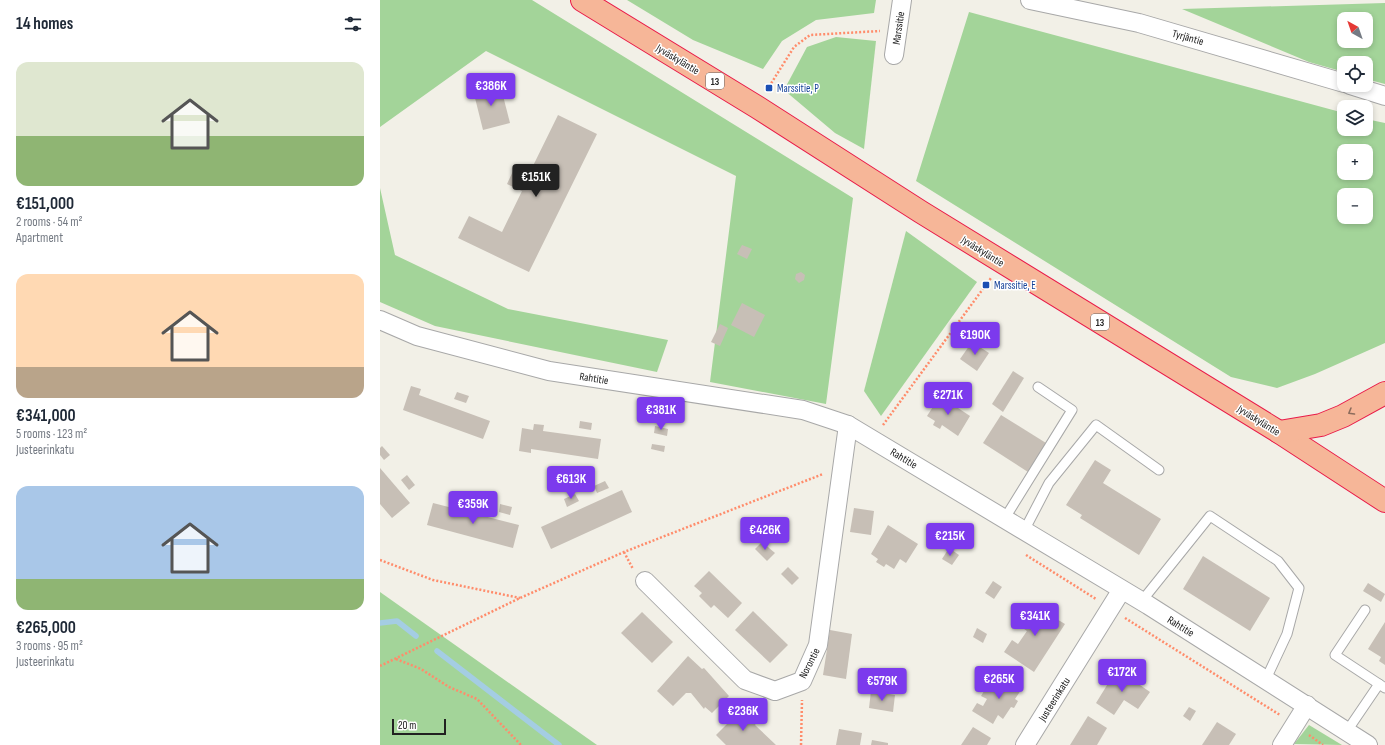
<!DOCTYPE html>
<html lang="en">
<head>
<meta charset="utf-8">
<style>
	:root { --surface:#fff; --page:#f2f2f3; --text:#1f2937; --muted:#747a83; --accent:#7c3aed }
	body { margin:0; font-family:"Sofia Sans Condensed",sans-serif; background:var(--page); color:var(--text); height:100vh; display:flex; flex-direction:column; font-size:15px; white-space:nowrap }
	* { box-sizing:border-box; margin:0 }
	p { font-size:13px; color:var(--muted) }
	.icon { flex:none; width:22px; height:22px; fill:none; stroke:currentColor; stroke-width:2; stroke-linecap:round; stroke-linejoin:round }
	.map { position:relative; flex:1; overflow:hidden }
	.side { display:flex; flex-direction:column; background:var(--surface); width:380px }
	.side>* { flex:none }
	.needle { width:26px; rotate:320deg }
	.fabs { position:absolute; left:957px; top:12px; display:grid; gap:8px }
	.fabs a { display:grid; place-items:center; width:36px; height:36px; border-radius:8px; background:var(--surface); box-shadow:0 2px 6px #0003; font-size:20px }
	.scale { position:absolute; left:12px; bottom:10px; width:54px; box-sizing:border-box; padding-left:4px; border:2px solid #212121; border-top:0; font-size:11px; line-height:14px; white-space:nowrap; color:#212121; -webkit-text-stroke:3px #fff; paint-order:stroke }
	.price { position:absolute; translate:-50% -34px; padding:0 9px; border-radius:4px; background:var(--accent); color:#fff; font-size:13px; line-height:26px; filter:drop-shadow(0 1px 2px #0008) }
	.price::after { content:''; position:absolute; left:50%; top:24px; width:12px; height:9px; margin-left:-6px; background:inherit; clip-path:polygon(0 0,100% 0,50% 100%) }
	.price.selected { background:#222; color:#fff }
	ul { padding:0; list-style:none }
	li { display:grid; align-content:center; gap:8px; height:212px; padding:0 16px }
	li span { display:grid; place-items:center; height:124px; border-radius:12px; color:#555 }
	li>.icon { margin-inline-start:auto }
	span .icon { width:72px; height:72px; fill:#fffc; stroke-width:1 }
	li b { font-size:17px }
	h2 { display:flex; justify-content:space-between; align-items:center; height:48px; padding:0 16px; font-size:17px }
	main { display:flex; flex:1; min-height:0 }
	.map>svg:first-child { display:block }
</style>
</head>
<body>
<main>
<section class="side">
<h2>14 homes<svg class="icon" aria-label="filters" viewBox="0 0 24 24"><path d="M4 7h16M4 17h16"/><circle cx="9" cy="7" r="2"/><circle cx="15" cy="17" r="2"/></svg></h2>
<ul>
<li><span style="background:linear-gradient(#dfe7d0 60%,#8fb573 0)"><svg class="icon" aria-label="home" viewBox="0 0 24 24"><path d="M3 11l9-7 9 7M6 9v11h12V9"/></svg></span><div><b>€151,000</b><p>2 rooms · 54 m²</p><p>Apartment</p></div></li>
<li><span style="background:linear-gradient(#ffd9b3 75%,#b9a48a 0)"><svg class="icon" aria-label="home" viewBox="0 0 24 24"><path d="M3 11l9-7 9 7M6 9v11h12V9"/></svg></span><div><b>€341,000</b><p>5 rooms · 123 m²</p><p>Justeerinkatu</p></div></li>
<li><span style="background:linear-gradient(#a9c7e8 75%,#8fb573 0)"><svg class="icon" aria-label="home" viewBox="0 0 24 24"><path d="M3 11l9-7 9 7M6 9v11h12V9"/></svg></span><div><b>€265,000</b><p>3 rooms · 95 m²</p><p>Justeerinkatu</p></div></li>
</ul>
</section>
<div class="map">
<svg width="1005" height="745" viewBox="0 0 1005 745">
	<rect width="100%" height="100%" fill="#f2f0e7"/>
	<g fill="#a3d499" fill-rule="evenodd">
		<path d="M0 0H152L473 198 446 404 330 382 356 176 106 51 0 127Z"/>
		<path d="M247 0H496L494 13 436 20 402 41 383 69 313 40Z"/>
		<path d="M1005 3V84L986 79V63H964V72L929 62 802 9ZM964 19H986V41H964Z"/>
		<path d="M589 12 964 113V129H986V119L1005 123V343L935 374 897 388 851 377 536 181ZM964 151H986V173H964ZM964 195H986V217H964Z"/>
		<path d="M456 37 496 41 484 149 455 133 404 90 427 47Z"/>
		<path d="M0 188 15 255 128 309 288 340 277 372 55 326 0 302Z"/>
		<path d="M526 231 597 282 501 416 484 391Z"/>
		<path d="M0 592 217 745H0Z"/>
		<path d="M929 725 962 745 914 744Z"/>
	</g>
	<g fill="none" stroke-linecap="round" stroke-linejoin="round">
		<g stroke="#a4cde3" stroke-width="5.5">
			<path d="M0 623 17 621 36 636"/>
			<path d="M57 651 179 745"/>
		</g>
	</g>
	<g fill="#c7bfb6">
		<path d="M120 84 130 123 103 130 93 90Z"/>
		<path d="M178 115 217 134 149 272 78 238 89 216 122 232 142 191 127 184 134 169 148 176Z"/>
		<path d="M362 245 372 249 367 259 357 254Z"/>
		<path d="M421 272 425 275 424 280 419 283 415 279 416 274Z"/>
		<path d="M362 303 385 315 374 337 351 325Z"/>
		<path d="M340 324 348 328 340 346 331 342Z"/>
		<path d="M592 342 609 353 597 371 580 359Z"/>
		<path d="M633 371 644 378 623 412 612 404Z"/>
		<path d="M31 386 41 389 39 395 110 421 103 439 23 410Z"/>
		<path d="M77 392 89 396 86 403 74 399Z"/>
		<path d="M560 396 590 416 578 436 562 425 560 429 553 425 555 421 547 416Z"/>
		<path d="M621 415 666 443 648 472 603 443Z"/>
		<path d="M200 421 212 423 211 430 199 428Z"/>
		<path d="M154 424 164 425 163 431 221 439 218 459 151 449V453L139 451 142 428 153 430Z"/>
		<path d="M275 426 288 429 287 436 274 433Z"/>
		<path d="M272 444 285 446 284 452 271 449Z"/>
		<path d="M2 446 10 455 4 460 0 455V448Z"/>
		<path d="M715 460 731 470 723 483 781 519 759 555 700 518 702 515 686 505Z"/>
		<path d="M0 468 30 503 12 518 0 504Z"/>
		<path d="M27 475 35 485 29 490 21 480Z"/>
		<path d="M225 481 229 488 217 493 214 486Z"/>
		<path d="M242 490 252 512 171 549 161 527Z"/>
		<path d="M195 494 199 501 187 507 184 499Z"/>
		<path d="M88 496 100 499 98 506 87 503Z"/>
		<path d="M53 503 139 525 133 548 47 525Z"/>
		<path d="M120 504 132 507 130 515 119 512Z"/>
		<path d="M474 508 494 511 491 535 470 532Z"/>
		<path d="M508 525 538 544 526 563 520 559 514 569 506 564 504 567 496 562 498 559 491 554Z"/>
		<path d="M382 542 395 553 387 561 375 549Z"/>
		<path d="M569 548 579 555 572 565 562 559Z"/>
		<path d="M823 556 890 598 870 631 803 589Z"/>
		<path d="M408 567 419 578 412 585 401 574Z"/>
		<path d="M329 571 362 603 348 618 334 605 331 608 319 596 322 593 314 586Z"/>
		<path d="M613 581 622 587 614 599 605 593Z"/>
		<path d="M988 583 1005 594 1001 602 983 591Z"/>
		<path d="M650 603 685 624 654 672 624 652 632 640 638 644 647 631 637 624Z"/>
		<path d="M373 611 408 645 390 663 355 630Z"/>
		<path d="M262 612 293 642 272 663 241 633Z"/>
		<path d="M1005 622V665L999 661 1001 657 988 649Z"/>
		<path d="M597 628 607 634 603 643 593 637Z"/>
		<path d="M450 630 472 634 466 679 443 675Z"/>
		<path d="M308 656 322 669 324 668 349 696 332 713 325 707 324 709 311 693H306L293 706 277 691Z"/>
		<path d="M737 669 770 692 758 709 744 700 734 715 716 703Z"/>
		<path d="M622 675 643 687 635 699 638 701 634 708 631 707 623 719 618 715 613 724 592 711 597 703 603 706 607 699 601 696 606 688 612 692Z"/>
		<path d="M491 691 515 695 513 712 489 708Z"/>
		<path d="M809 707 816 711 810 721 803 716Z"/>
		<path d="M363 708 377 722 375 725 396 745H346L336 735Z"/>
		<path d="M708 716 727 728 717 745H690Z"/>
		<path d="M837 722 856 734 849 745H822Z"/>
		<path d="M593 727 611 738 607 745H581Z"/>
		<path d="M459 729 482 733 480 745H456Z"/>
		<path d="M492 740 508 743V745H491Z"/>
	</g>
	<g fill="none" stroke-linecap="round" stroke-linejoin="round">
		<defs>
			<g id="service">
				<path d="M625 518 692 410 658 387"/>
				<path d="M644 531 669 483 716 425 779 470"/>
				<path d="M761 602 830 516 898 561 919 588 907 634 886 679"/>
				<path d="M985 610 955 655 1005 688"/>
				<path d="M967 731 999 684"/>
			</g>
			<g id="minor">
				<path d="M650 0 759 23 964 83"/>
				<path d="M514 55 522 0"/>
				<path d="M970 85 1005 96"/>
				<path d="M0 320 37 336 169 371 423 410 468 425 768 605 988 745"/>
				<path d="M265 581 365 680 395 691 422 681 438 645 468 425"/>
				<path d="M645 745 741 591"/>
				<path d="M902 745 927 705"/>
			</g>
			<g id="trunk">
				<path d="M202 0 377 107 541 212 899 432 1005 501"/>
				<path d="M899 432 941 425 963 416 1005 393"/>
			</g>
		</defs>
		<use href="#service" stroke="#a8a8a8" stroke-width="11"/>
		<use href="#minor" stroke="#a8a8a8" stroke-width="20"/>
		<use href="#trunk" stroke="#e91b49" stroke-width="24"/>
		<g stroke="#ff8c6b" stroke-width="2.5" stroke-dasharray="2 2" stroke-linecap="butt">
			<path d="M387 90 414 47 430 35 500 31"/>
			<path d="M503 425 611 278"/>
			<path d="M244 552 253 569"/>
			<path d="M646 555 716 599"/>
			<path d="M0 560 53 580 140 598"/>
			<path d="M745 618 900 715"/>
			<path d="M16 659 41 669 69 687 97 699 141 745"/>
			<path d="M0 666 140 598 244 552 443 474"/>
			<path d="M929 735 943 745"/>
			<path d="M421 745 422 700"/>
		</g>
		<use href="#service" stroke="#fff" stroke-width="9"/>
		<use href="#minor" stroke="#fff" stroke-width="18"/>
		<use href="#trunk" stroke="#f6b698" stroke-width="22"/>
	</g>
	<defs><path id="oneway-chevron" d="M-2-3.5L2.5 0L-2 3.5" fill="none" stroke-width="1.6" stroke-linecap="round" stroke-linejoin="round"/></defs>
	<use stroke="#8c6c5c" href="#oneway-chevron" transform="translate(971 412) rotate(150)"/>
	<g fill="#1a4fb4" stroke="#fff" stroke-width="1.5">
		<rect x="385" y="84" width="8" height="8" rx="2"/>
		<rect x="602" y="281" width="8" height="8" rx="2"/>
	</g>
	<g text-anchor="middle" stroke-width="3" stroke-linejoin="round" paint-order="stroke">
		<g fill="#fff" stroke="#646464" stroke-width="1">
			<rect x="326" y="73" width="18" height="16" rx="3"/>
			<rect x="711" y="314" width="18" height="16" rx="3"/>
		</g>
		<g font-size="10" font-weight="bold" fill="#212121">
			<text x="335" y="85">13</text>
			<text x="720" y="326">13</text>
		</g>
		<g font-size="11" fill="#212121" stroke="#fff">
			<text transform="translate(518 28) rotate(-82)" y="4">Marssitie</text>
			<text transform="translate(808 37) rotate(16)" y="4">Tyrjäntie</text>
			<text transform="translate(298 59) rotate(31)" y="4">Jyväskyläntie</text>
			<text transform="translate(603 251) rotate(32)" y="4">Jyväskyläntie</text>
			<text transform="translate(214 378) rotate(9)" y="4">Rahtitie</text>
			<text transform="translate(879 420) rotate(32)" y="4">Jyväskyläntie</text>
			<text transform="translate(524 458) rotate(31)" y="4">Rahtitie</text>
			<text transform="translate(801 626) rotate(32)" y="4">Rahtitie</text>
			<text transform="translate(429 663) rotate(-63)" y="4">Norontie</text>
			<text transform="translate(674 699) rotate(-58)" y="4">Justeerinkatu</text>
		</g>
		<g font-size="11" fill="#164399" stroke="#fff" text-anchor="start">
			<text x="397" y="92">Marssitie, P</text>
			<text x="614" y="289">Marssitie, E</text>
		</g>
	</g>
</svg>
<div class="fabs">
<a><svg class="needle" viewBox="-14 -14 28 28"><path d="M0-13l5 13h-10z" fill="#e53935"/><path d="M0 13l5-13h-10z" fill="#747a83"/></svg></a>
<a><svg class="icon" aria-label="locate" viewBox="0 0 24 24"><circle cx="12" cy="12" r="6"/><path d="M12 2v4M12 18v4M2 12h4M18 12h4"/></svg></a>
<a><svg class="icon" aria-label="layers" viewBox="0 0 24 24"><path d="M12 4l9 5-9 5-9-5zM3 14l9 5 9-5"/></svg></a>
<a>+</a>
<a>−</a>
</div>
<div class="scale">20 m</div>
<b class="price" style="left:111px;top:107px">€386K</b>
<b class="price selected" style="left:156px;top:198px">€151K</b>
<b class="price" style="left:595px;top:356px">€190K</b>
<b class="price" style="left:568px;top:416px">€271K</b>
<b class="price" style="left:281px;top:431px">€381K</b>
<b class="price" style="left:191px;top:500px">€613K</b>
<b class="price" style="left:93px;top:525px">€359K</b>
<b class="price" style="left:385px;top:551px">€426K</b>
<b class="price" style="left:570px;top:557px">€215K</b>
<b class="price" style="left:655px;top:637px">€341K</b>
<b class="price" style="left:742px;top:693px">€172K</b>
<b class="price" style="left:619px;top:700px">€265K</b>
<b class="price" style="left:502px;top:702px">€579K</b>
<b class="price" style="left:363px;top:732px">€236K</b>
</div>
</main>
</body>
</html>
